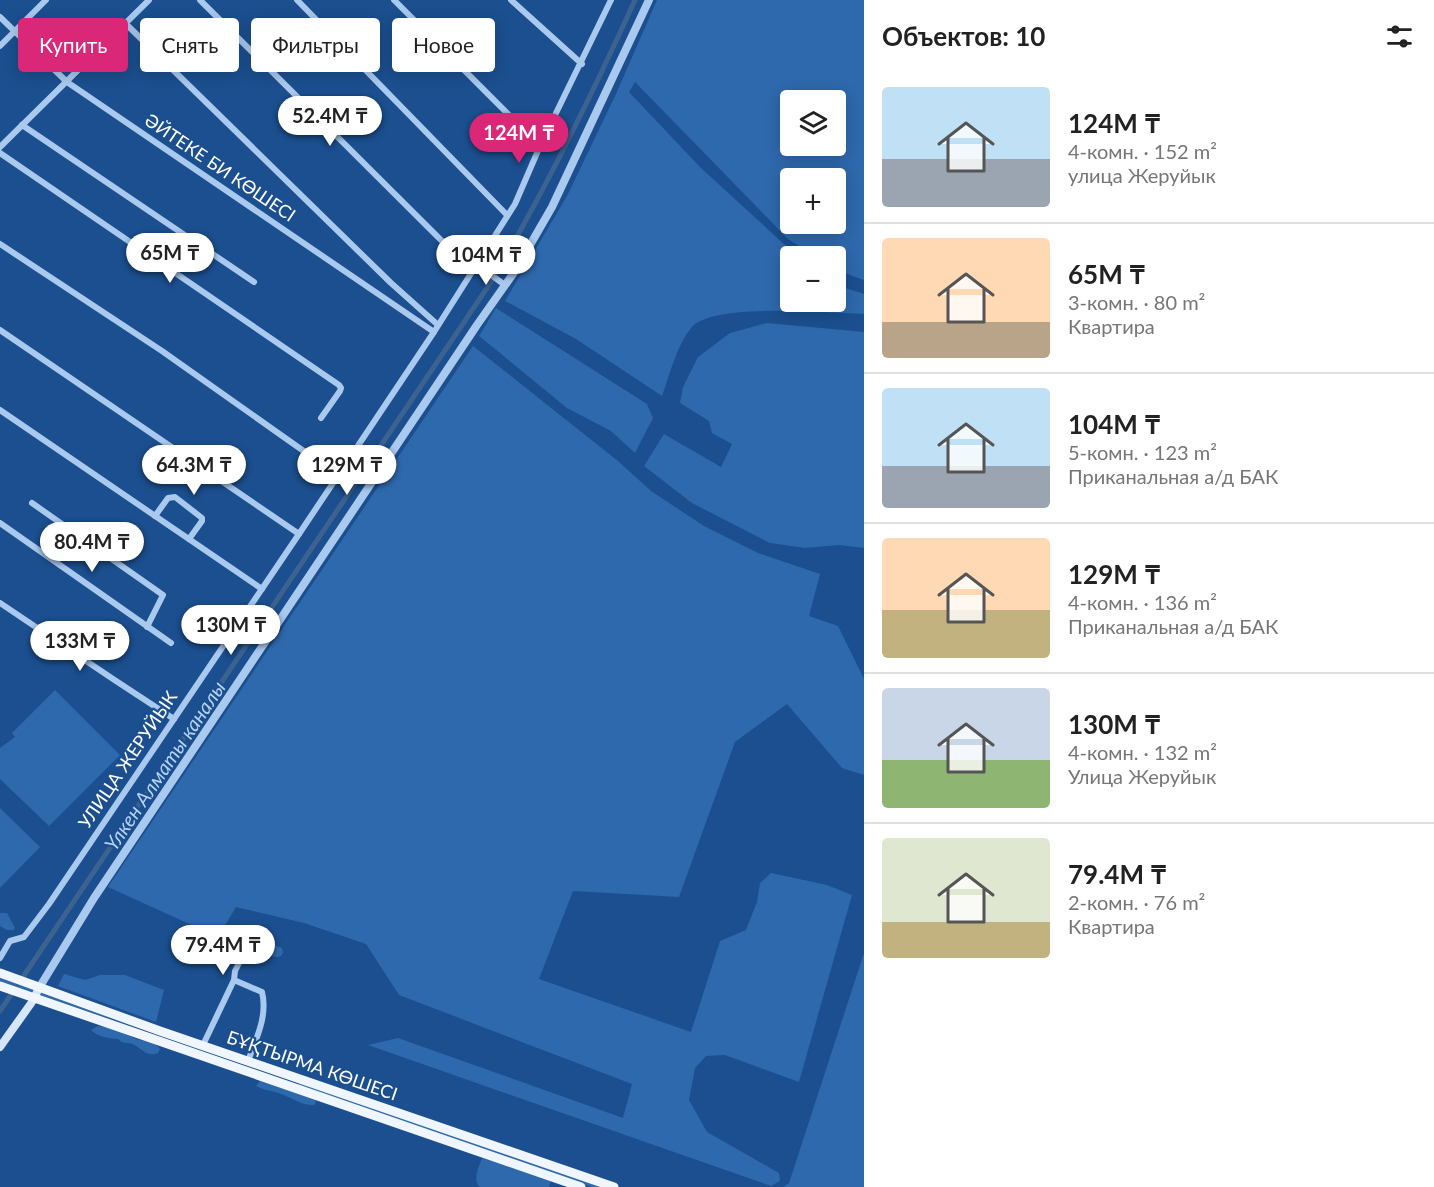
<!DOCTYPE html>
<html lang="ru">
<head>
<meta charset="utf-8">
<style>
	:root { --surface:#fff; --page:#f2f2f2; --text:#222; --muted:#767676; --line:#e0e0e0; --accent:#db2777 }
	body { margin:0; font-family:Lato,sans-serif; background:var(--page); color:var(--text); height:100vh; display:flex; flex-direction:column; font-size:22px; white-space:nowrap }
	* { box-sizing:border-box; margin:0 }
	p { font-size:20px; color:var(--muted) }
	.icon { flex:none; width:33px; height:33px; fill:none; stroke:currentColor; stroke-width:2; stroke-linecap:round; stroke-linejoin:round }
	.map { position:relative; flex:1; overflow:hidden }
	.panel { display:flex; flex-direction:column; background:var(--surface); width:570px }
	.panel>* { flex:none }
	.guide { position:absolute; left:18px; top:18px; width:570px; height:54px; display:flex; gap:12px }
	.controls { position:absolute; left:780px; top:90px; display:grid; gap:12px }
	.controls a { display:grid; place-items:center; width:66px; height:66px; border-radius:6px; background:var(--surface); box-shadow:0 3px 15px #0003; font-size:30px }
	.price { position:absolute; translate:-50% -51px; padding:0 14px; border-radius:21px; background:#fff; color:#222; font-size:20px; line-height:39px; filter:drop-shadow(0 2px 3px #0008) }
	.price::after { content:''; position:absolute; left:50%; top:36px; width:18px; height:14px; margin-left:-9px; background:inherit; clip-path:polygon(0 0,100% 0,50% 100%) }
	.price.active { background:var(--accent); color:#fff }
	ul { padding:0; list-style:none }
	li { display:flex; align-items:center; gap:18px; height:150px; padding:0 18px }
	li+li { border-top:2px solid var(--line) }
	li span { display:grid; place-items:center; flex:none; width:168px; height:120px; border-radius:6px; color:#555 }
	li>.icon { margin-inline-start:auto }
	span .icon { width:72px; height:72px; fill:#fffc; stroke-width:1 }
	li b { font-size:26px }
	h2 { display:flex; justify-content:space-between; align-items:center; height:72px; padding:0 18px; font-size:26px }
	.chip { padding:0 21px; border-radius:6px; background:var(--surface); box-shadow:0 3px 15px #0003; font-size:21px; line-height:54px }
	.chip.active { background:var(--accent); color:#fff }
	main { display:flex; flex:1; min-height:0 }
	.map>svg:first-child { display:block }
</style>
</head>
<body>
<main>
<div class="map">
<svg width="864" height="1187" viewBox="0 0 864 1187">
	<rect width="100%" height="100%" fill="#1b4f8f"/>
	<g fill="#2e69ad" fill-rule="evenodd">
		<path d="M657 0H864V280L836 270V256H814L788 239 635 82 629 92 700 167 797 256H790V302H836V285L864 294V314C830 313 711 302 691 328 676 347 670 374 662 396L576 339 505 301 567 196 616 94ZM790 100H836V146H790ZM790 178H836V224H790Z"/>
		<path d="M496 308 647 404 653 418 635 453 611 431 567 408 479 336Z"/>
		<path d="M767 323 864 332V548L839 545 805 548 770 543 692 503 644 466 664 434 721 467 732 444 712 433 709 421 680 403 683 387 698 357 730 333Z"/>
		<path d="M473 346 618 461 651 491 704 526 758 553 820 574 809 616 838 626 864 679V775L842 768 787 704 735 742 679 897 573 891 539 979 691 1032 720 941 746 930 757 902 760 883 771 873 827 885 852 895 799 1082 725 1055 706 1056 695 1068 689 1100 707 1132 779 1173 780 1181 771 1186 368 1045 398 1038 623 1118 632 1084 399 995 366 944 304 923 236 907 218 937 108 887Z"/>
		<path d="M55 690 120 755 49 826 0 779V748L15 737 12 733Z"/>
		<path d="M0 808 40 847 0 888Z"/>
		<path d="M0 913H7L15 928 13 930H7L0 926Z"/>
		<path d="M267 942 282 948 283 953 281 956 277 957 265 955 263 959 254 953 262 943Z"/>
		<path d="M864 953V1187H783L789 1183Z"/>
		<path d="M64 974 85 980 100 975H125L164 990 156 1022 58 986Z"/>
		<path d="M0 977 153 1032V1033L0 982Z"/>
		<path d="M98 1026C112 1027 122 1032 134 1038 143 1042 154 1040 160 1049L158 1053C148 1057 144 1051 136 1046 130 1041 123 1045 118 1039 110 1039 96 1036 91 1030Z"/>
		<path d="M260 1081 315 1099 316 1102 314 1105C300 1106 289 1095 275 1092 268 1090 263 1090 256 1086Z"/>
		<path d="M298 1082 604 1187H592L299 1085Z"/>
		<path d="M482 1158 551 1180 549 1187H480C472 1180 479 1167 482 1158Z"/>
	</g>
	<g fill="none" stroke-linecap="round" stroke-linejoin="round">
		<path stroke="#3c6290" stroke-width="5" d="M0 1011 489 285C544 193 591 97 635 0"/>
		<g stroke="#a9c9ee" stroke-width="6">
			<path d="M200 0 462 261 469 265 476 264 505 285"/>
			<path d="M297 0 507 215"/>
			<path d="M394 0 540 146"/>
			<path d="M511 0 582 64"/>
			<path d="M0 17 67 82 434 332"/>
			<path d="M126 24 391 283 438 325"/>
			<path d="M0 46 46 0"/>
			<path d="M22 125 254 282"/>
			<path d="M0 147 149 0"/>
			<path d="M0 153 339 385 341 388 340 391 321 418"/>
			<path d="M0 244 162 351 305 452"/>
			<path d="M0 330 299 534"/>
			<path d="M0 410 262 589"/>
			<path d="M32 503 163 595 147 627"/>
			<path d="M155 516 168 498 175 497 202 518V521L189 539"/>
			<path d="M0 523 171 643"/>
			<path d="M0 603 113 679 174 719"/>
			<path d="M0 958 10 941 24 937 49 904 299 534 434 332 515 204 540 146 611 0"/>
			<path d="M203 1045 234 980"/>
			<path d="M248 1061C256 1039 268 1016 262 992L234 980 235 971 250 941"/>
		</g>
		<path stroke="#a9c9ee" stroke-width="8" d="M39 988 94 898 477 325 515 271 552 207 649 0"/>
		<path stroke="#d6e6fa" stroke-width="8" d="M0 1047 32 1002 39 988"/>
		<g stroke="#f0f6ff" stroke-width="9">
			<path d="M0 973 160 1031 614 1187"/>
			<path d="M0 986 581 1187"/>
		</g>
	</g>
	<g text-anchor="middle" stroke-width="4.5" stroke-linejoin="round" paint-order="stroke">
		<g font-size="18" fill="#fff" stroke="#1b4f8f">
			<text transform="translate(220 168) rotate(34)" y="6">ӘЙТЕКЕ БИ КӨШЕСІ</text>
			<text transform="translate(128 760) rotate(-56)" y="6">УЛИЦА ЖЕРУЙЫК</text>
			<text transform="translate(312 1066) rotate(19)" y="6">БҰҚТЫРМА КӨШЕСІ</text>
		</g>
		<g font-size="20" font-style="italic" fill="#b5d3f5" stroke="#1b4f8f">
			<text transform="translate(165 766) rotate(-56)" y="7">Үлкен Алматы каналы</text>
		</g>
	</g>
</svg>
<div class="controls">
<a><svg class="icon" aria-label="layers" viewBox="0 0 24 24"><path d="M12 4l9 5-9 5-9-5zM3 14l9 5 9-5"/></svg></a>
<a>+</a>
<a>−</a>
</div>
<b class="price" style="left:330px;top:147px">52.4M ₸</b>
<b class="price active" style="left:519px;top:164px">124M ₸</b>
<b class="price" style="left:170px;top:284px">65M ₸</b>
<b class="price" style="left:486px;top:286px">104M ₸</b>
<b class="price" style="left:194px;top:496px">64.3M ₸</b>
<b class="price" style="left:347px;top:496px">129M ₸</b>
<b class="price" style="left:92px;top:573px">80.4M ₸</b>
<b class="price" style="left:231px;top:656px">130M ₸</b>
<b class="price" style="left:80px;top:672px">133M ₸</b>
<b class="price" style="left:223px;top:976px">79.4M ₸</b>
<div class="guide">
<a class="chip active">Купить</a>
<a class="chip">Снять</a>
<a class="chip">Фильтры</a>
<a class="chip">Новое</a>
</div>
</div>
<section class="panel">
<h2>Объектов: 10<svg class="icon" aria-label="filters" viewBox="0 0 24 24"><path d="M4 7h16M4 17h16"/><circle cx="9" cy="7" r="2"/><circle cx="15" cy="17" r="2"/></svg></h2>
<ul>
<li><span style="background:linear-gradient(#bfe0f5 60%,#9aa5b1 0)"><svg class="icon" aria-label="home" viewBox="0 0 24 24"><path d="M3 11l9-7 9 7M6 9v11h12V9"/></svg></span><div><b>124M ₸</b><p>4-комн. · 152 m²</p><p>улица Жеруйык</p></div></li>
<li><span style="background:linear-gradient(#ffd9b3 70%,#b9a48a 0)"><svg class="icon" aria-label="home" viewBox="0 0 24 24"><path d="M3 11l9-7 9 7M6 9v11h12V9"/></svg></span><div><b>65M ₸</b><p>3-комн. · 80 m²</p><p>Квартира</p></div></li>
<li><span style="background:linear-gradient(#bfe0f5 65%,#9aa5b1 0)"><svg class="icon" aria-label="home" viewBox="0 0 24 24"><path d="M3 11l9-7 9 7M6 9v11h12V9"/></svg></span><div><b>104M ₸</b><p>5-комн. · 123 m²</p><p>Приканальная а/д БАК</p></div></li>
<li><span style="background:linear-gradient(#ffd9b3 60%,#c2b280 0)"><svg class="icon" aria-label="home" viewBox="0 0 24 24"><path d="M3 11l9-7 9 7M6 9v11h12V9"/></svg></span><div><b>129M ₸</b><p>4-комн. · 136 m²</p><p>Приканальная а/д БАК</p></div></li>
<li><span style="background:linear-gradient(#c9d6e8 60%,#8fb573 0)"><svg class="icon" aria-label="home" viewBox="0 0 24 24"><path d="M3 11l9-7 9 7M6 9v11h12V9"/></svg></span><div><b>130M ₸</b><p>4-комн. · 132 m²</p><p>Улица Жеруйык</p></div></li>
<li><span style="background:linear-gradient(#dfe7d0 70%,#c2b280 0)"><svg class="icon" aria-label="home" viewBox="0 0 24 24"><path d="M3 11l9-7 9 7M6 9v11h12V9"/></svg></span><div><b>79.4M ₸</b><p>2-комн. · 76 m²</p><p>Квартира</p></div></li>
</ul>
</section>
</main>
</body>
</html>
